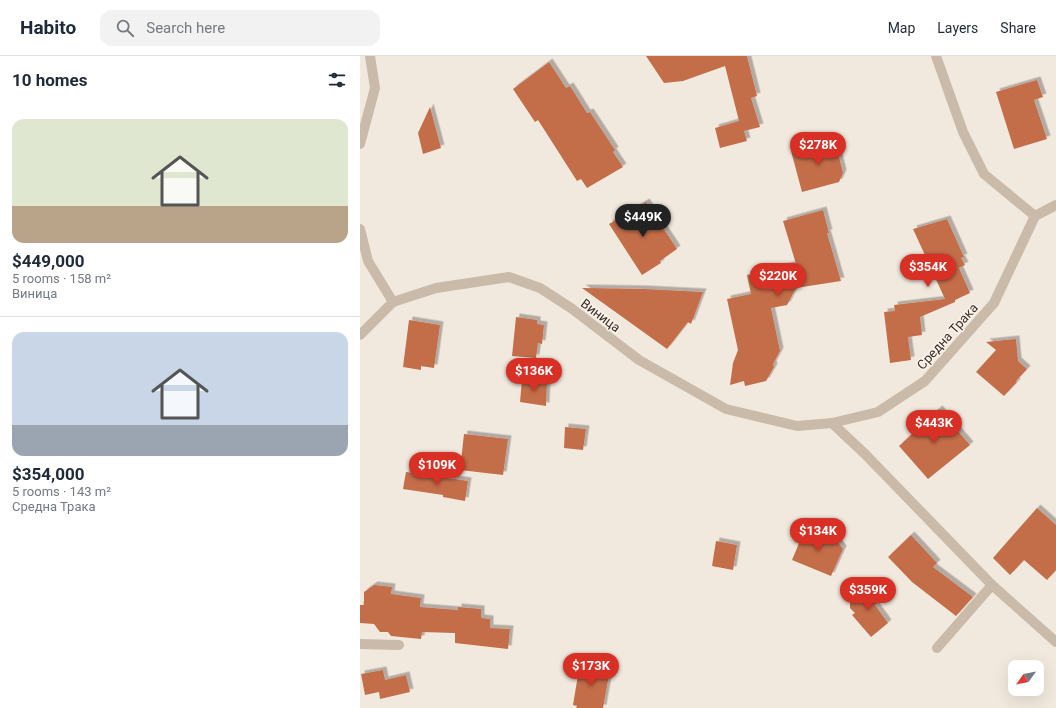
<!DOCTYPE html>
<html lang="en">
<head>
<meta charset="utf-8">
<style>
	:root { --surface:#fff; --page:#f2f2f3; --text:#1f2937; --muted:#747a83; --line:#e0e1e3; --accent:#d93025 }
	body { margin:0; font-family:Roboto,sans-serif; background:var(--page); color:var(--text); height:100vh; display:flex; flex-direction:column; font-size:15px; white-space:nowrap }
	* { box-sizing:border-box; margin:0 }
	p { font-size:13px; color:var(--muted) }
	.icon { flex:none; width:22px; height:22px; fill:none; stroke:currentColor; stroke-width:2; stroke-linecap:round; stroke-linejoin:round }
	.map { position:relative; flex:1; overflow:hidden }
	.drawer { display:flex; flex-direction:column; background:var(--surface); width:360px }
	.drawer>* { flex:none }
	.needle { width:26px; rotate:237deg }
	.tools { position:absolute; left:648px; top:604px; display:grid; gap:8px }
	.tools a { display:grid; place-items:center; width:36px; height:36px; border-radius:8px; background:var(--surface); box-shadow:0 4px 16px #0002; font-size:20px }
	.price { position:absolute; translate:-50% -34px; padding:0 9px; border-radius:14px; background:var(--accent); color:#fff; font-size:13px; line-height:26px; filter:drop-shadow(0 1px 2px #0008) }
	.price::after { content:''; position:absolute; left:50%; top:24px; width:12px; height:9px; margin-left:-6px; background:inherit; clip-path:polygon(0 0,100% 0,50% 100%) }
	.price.on { background:#222; color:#fff }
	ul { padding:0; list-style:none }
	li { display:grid; align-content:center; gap:8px; height:212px; padding:0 12px }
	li+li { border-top:1px solid var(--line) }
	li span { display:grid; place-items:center; height:124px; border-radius:12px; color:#555 }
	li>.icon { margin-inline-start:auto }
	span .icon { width:72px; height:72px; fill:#fffc; stroke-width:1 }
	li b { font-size:17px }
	h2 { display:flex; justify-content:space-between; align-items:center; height:48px; padding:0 12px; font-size:17px }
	header { display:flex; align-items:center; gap:24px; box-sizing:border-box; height:56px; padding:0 20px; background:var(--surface); border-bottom:1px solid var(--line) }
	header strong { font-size:19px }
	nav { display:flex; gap:22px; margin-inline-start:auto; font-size:14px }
	.search { width:280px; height:36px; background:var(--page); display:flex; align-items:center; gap:10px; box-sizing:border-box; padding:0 14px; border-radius:12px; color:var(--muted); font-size:15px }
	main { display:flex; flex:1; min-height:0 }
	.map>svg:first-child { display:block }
</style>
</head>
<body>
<header>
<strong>Habito</strong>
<div class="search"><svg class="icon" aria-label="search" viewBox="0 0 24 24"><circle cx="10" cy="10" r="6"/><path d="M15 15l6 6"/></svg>Search here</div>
<nav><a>Map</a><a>Layers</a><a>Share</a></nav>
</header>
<main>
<section class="drawer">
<h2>10 homes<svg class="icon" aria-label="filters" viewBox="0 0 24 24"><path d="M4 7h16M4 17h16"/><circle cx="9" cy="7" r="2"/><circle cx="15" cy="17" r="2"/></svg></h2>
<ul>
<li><span style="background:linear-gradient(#dfe7d0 70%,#b9a48a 0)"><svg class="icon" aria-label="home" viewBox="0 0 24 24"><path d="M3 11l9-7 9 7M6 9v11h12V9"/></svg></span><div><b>$449,000</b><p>5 rooms · 158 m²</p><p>Виница</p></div></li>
<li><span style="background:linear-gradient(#c9d6e8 75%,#9aa5b1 0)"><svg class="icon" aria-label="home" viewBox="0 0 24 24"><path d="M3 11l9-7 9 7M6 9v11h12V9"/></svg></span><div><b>$354,000</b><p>5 rooms · 143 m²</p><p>Средна Трака</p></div></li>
</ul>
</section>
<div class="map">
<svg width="696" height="652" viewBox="0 0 696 652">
	<defs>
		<filter id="shadow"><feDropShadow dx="3.5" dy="-3.5" stdDeviation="0" flood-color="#0004"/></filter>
	</defs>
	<rect width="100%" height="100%" fill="#f2e9de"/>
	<g fill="#c46d4a" filter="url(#shadow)">
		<path d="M286 0H387L397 40 391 42 400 71 384 75 387 85 360 92 355 72 379 65 365 10 323 25 304 27Z"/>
		<path d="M189 6 206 32 210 30 227 57 230 56 255 94 253 96 263 111 227 132 221 123 217 125 178 64 175 66 153 33Z"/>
		<path d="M677 24 683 41 674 44 687 83 654 93 636 36Z"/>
		<path d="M70 51 81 92 63 98 58 77Z"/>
		<path d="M475 85 483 117 479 126 442 136 431 95Z"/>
		<path d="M286 146 317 193 300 205 301 207 282 219 249 168Z"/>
		<path d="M463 154 469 177H467L481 225 436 232 427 249 411 252 420 295 413 308 414 311 406 325 385 330 384 325 370 329 373 307 378 294 367 243 391 238 387 219 436 208 423 165Z"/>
		<path d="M587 163 604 201 601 202 605 209 599 212 610 237 595 244V246L560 261 562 279 548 281 551 304 530 307 524 256 535 255 534 249 585 243 553 173Z"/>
		<path d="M222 232 284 233 343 236 331 268 328 266 307 293Z"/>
		<path d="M156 261 177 264V268L184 269 182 288 178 287 176 302 152 300Z"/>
		<path d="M49 264 80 269 74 312 61 310V314L43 311Z"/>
		<path d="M656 283 658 305 667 313 656 325 657 326 644 340 616 316 636 294 626 286Z"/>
		<path d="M162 323 187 326 186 350 160 346Z"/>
		<path d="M579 353 610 389 568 423 539 390Z"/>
		<path d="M205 371 226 373 223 394 204 392Z"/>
		<path d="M104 378 148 383 143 419 100 414Z"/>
		<path d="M46 416 108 425 105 445 83 441V439L43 433Z"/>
		<path d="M677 452 696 469V514L687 524 664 504 650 519 633 502Z"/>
		<path d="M445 473 477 485 483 493 471 520 432 504Z"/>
		<path d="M551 479 577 507 573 511 613 541 596 560 552 526 528 501Z"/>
		<path d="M356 485 377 489 373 514 352 510Z"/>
		<path d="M14 529 32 531 31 538 61 542 60 551 98 554V551L121 553V562L130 563V572L150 573 148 593 95 587V577L62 576 61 583 31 580 28 576H20L14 568 0 567V549H4V536Z"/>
		<path d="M506 532H513L522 544 515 549 528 567 511 581 492 559 495 557 490 552V545Z"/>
		<path d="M228 608 245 612 249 619 243 652H216L217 650 213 649 219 613Z"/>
		<path d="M23 614 25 624 46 619 50 636 20 643 19 636 5 639 1 618Z"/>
	</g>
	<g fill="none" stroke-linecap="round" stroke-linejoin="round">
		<g stroke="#cabaa9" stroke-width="10">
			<path d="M0 588 39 589"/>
			<path d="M577 592 632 529"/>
		</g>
		<g stroke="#cabaa9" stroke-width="10">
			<path d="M576 0 603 76 624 118 675 160"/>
			<path d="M0 88 15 32 10 0"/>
			<path d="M0 173 8 205 33 246"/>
			<path d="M0 279 33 246 76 232 149 221 180 232 211 252 279 304 366 353 437 370 472 367 518 356 565 325 634 247 675 160 696 149"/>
			<path d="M472 367 505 398 632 529 696 586"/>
		</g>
	</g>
	<g text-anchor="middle" stroke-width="3" stroke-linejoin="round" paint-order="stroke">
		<g font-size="13" fill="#382e29" stroke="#faf3ea">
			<text transform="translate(241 259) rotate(37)" y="5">Виница</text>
			<text transform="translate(587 280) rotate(-48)" y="5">Средна Трака</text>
		</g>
	</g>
</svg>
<div class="tools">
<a><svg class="needle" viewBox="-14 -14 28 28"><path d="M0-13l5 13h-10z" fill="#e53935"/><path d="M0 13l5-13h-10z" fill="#747a83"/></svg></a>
</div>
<b class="price" style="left:458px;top:110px">$278K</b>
<b class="price on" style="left:283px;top:182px">$449K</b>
<b class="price" style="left:568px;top:232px">$354K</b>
<b class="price" style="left:418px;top:241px">$220K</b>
<b class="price" style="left:174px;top:336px">$136K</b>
<b class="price" style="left:574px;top:388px">$443K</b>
<b class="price" style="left:77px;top:430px">$109K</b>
<b class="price" style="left:458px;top:496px">$134K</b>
<b class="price" style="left:508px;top:555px">$359K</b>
<b class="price" style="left:231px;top:631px">$173K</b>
</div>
</main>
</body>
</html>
